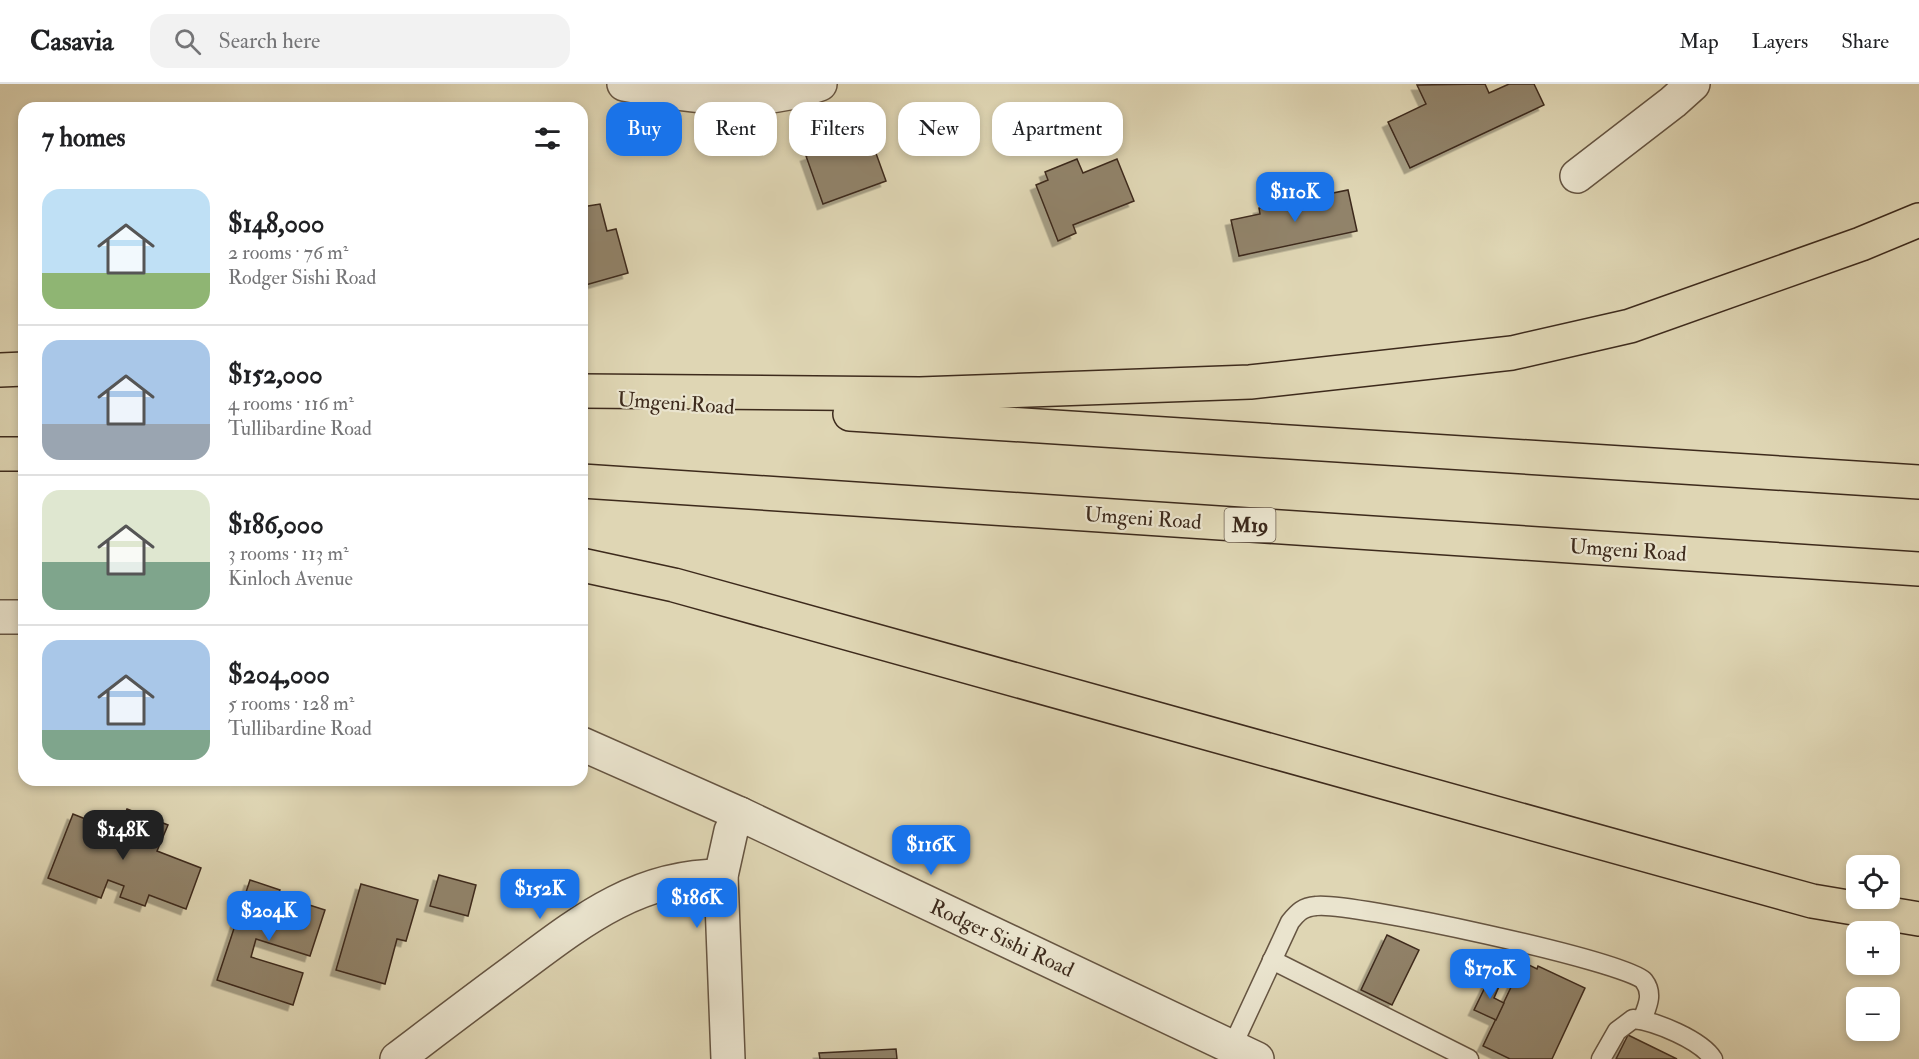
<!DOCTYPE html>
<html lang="en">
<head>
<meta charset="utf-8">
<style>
	:root { --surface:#fff; --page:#f2f2f2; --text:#202124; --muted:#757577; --line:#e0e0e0; --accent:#1a73e8 }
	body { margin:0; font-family:"IM FELL Double Pica",serif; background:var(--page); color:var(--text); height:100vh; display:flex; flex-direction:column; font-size:22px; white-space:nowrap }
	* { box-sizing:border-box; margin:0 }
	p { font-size:20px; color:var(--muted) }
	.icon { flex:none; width:33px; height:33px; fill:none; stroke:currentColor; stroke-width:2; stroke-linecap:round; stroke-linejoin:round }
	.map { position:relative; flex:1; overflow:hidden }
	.sheet { position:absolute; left:18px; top:18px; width:570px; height:684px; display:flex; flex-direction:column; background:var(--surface); border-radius:18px; box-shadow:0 3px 9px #0003 }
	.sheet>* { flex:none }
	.guide { position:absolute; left:606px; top:18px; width:570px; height:54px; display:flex; gap:12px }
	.controls { position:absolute; left:1846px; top:771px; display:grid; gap:12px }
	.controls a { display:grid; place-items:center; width:54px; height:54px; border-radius:12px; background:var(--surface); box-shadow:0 3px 9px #0003; font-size:30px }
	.price { position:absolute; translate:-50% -51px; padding:0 14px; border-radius:12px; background:var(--accent); color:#fff; font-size:20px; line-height:39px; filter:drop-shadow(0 2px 3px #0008) }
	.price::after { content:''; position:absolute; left:50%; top:36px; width:18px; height:14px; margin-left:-9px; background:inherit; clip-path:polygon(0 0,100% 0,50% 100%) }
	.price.selected { background:#222; color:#fff }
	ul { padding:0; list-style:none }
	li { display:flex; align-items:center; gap:18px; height:150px; padding:0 24px }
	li+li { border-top:2px solid var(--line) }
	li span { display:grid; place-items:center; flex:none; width:168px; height:120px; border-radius:18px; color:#555 }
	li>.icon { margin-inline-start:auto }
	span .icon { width:72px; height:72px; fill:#fffc; stroke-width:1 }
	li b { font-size:26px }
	h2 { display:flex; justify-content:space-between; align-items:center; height:72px; padding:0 24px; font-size:26px }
	.chip { padding:0 21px; border-radius:18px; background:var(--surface); box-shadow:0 3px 9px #0003; font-size:21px; line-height:54px }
	.chip.selected { background:var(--accent); color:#fff }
	header { display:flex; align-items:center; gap:36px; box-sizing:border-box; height:84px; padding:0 30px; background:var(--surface); border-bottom:2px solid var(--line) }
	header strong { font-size:28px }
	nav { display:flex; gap:33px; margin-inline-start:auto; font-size:21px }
	.search { width:420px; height:54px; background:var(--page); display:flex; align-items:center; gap:15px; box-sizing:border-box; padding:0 21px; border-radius:18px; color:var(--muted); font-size:22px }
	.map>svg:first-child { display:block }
</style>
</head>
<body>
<header>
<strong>Casavia</strong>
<div class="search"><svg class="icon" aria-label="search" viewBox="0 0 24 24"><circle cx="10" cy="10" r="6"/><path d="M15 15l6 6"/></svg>Search here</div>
<nav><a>Map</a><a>Layers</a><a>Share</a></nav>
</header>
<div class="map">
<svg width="1919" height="975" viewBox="0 0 1919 975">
	<defs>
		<filter id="shadow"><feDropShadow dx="-5.5" dy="5.5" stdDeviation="0" flood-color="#0004"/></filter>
	</defs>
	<rect width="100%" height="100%" fill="#dfd6b4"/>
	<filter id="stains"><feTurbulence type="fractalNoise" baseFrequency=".00333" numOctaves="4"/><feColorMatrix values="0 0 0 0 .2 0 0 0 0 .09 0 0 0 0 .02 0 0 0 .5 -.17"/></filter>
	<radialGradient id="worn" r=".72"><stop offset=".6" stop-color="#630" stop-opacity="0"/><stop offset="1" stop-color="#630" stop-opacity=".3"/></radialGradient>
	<g fill="#91836b" stroke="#3d2a1c" stroke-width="1.5" filter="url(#shadow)">
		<path d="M1485 0 1489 9 1509 0H1534L1544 21 1410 84 1388 38 1426 20 1417 1Z"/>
		<path d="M869 50 886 97 823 120 806 72Z"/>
		<path d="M1077 75 1083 89 1117 75 1134 117 1073 141 1076 149 1058 157 1036 101 1048 96 1045 88Z"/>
		<path d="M1348 106 1357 147 1239 172 1231 136 1260 130 1259 124Z"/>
		<path d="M600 120 607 147 616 145 628 189 582 202V123Z"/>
		<path d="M127 725 168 741 157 767 201 784 186 825 149 811 145 822 120 813 124 802 108 796 101 814 48 794 73 730 118 748Z"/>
		<path d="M439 791 476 801 468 832 430 822Z"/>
		<path d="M250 796 280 806 278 811 325 826 310 872 256 855 251 873 303 889 293 921 217 896Z"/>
		<path d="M361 800 418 816 406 857 397 855 385 900 336 886Z"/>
		<path d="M1387 851 1419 866 1392 921 1361 906Z"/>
		<path d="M1523 878 1537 885 1538 882 1585 904 1552 975H1510L1483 962Z"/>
		<path d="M1490 893 1501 898 1494 914 1504 919 1496 936 1474 926Z"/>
		<path d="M1628 951 1677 975H1616Z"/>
		<path d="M896 965 897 975H820L819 969Z"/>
	</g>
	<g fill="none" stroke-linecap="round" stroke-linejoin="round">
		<defs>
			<g id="service">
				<path d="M1272 876 1469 975"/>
				<path d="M1232 963 1290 838C1298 828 1303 823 1316 822 1347 817 1630 878 1644 897 1654 910 1647 923 1642 936"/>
				<path d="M1601 975 1617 947 1633 935C1655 937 1701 956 1713 975"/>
			</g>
			<g id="minor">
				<path d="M624 0C687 12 758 24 820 0"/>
				<path d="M1577 92 1673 18 1693 0"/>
				<path d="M397 975C434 947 472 918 510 890 576 841 634 792 721 792"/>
				<path d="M728 975 721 792 731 747 740 730"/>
			</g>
			<g id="tertiary">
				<path d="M0 533H24"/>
				<path d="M582 660 740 730 1257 975"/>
			</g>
			<g id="motorway">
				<path d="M0 286 24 285"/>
				<path d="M582 307 920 310 1250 298 1512 269 1630 242 1861 160 1919 136"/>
				<path d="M850 330 1919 398"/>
				<path d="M0 370H24"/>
				<path d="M582 397 1919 485"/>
				<path d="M582 481 674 501 1812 817 1919 835"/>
			</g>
		</defs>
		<use href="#service" stroke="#665542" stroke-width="21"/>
		<use href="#minor" stroke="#665542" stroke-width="36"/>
		<use href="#tertiary" stroke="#665542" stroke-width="36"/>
		<use href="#motorway" stroke="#3d2a1c" stroke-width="36"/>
		<use href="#service" stroke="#eae4ce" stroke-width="18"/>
		<use href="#minor" stroke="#eae4ce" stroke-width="33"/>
		<use href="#tertiary" stroke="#eae4ce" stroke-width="33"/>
		<use href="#motorway" stroke="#dfd6b4" stroke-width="33"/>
	</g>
	<g text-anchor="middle" stroke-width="4.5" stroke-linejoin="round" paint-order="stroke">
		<rect fill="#eae4ce" stroke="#716251" stroke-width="1.5" x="1224.5" y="424" width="51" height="34" rx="4.5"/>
		<g font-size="20" font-weight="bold" fill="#3d2a1c">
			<text x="1250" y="448">M19</text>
		</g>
		<g font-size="21" fill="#3d2a1c" stroke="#eae4ce">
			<text transform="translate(676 319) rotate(4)" y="7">Umgeni Road</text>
			<text transform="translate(1143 434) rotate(4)" y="7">Umgeni Road</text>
			<text transform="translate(1628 466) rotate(4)" y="7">Umgeni Road</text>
			<text transform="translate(1002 854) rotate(25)" y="7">Rodger Sishi Road</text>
		</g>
	</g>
	<rect width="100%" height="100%" filter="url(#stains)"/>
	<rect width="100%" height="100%" fill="url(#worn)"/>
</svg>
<div class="controls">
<a><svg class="icon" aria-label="locate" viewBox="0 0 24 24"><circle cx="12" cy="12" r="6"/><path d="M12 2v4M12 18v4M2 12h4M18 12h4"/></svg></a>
<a>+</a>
<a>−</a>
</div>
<b class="price" style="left:1295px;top:139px">$110K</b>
<b class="price selected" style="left:123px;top:777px">$148K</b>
<b class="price" style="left:931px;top:792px">$116K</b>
<b class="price" style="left:540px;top:836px">$152K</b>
<b class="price" style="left:697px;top:845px">$186K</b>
<b class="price" style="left:269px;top:858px">$204K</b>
<b class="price" style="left:1490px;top:916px">$170K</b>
<div class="guide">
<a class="chip selected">Buy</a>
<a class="chip">Rent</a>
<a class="chip">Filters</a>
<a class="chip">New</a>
<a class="chip">Apartment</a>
</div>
<section class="sheet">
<h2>7 homes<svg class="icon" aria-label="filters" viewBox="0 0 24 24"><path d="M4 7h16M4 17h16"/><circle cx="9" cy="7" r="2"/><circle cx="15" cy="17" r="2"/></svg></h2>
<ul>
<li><span style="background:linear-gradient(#bfe0f5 70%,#8fb573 0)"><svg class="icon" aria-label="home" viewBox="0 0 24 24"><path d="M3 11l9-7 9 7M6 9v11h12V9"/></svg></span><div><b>$148,000</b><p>2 rooms · 76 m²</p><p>Rodger Sishi Road</p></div></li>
<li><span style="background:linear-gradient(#a9c7e8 70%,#9aa5b1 0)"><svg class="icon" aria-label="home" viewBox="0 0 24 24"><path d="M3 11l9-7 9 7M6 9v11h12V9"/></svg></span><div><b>$152,000</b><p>4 rooms · 116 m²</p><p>Tullibardine Road</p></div></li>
<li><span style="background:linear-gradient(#dfe7d0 60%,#7fa58c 0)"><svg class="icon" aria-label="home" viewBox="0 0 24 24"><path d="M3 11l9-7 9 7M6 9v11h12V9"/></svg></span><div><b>$186,000</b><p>3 rooms · 113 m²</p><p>Kinloch Avenue</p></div></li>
<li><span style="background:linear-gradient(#a9c7e8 75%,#7fa58c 0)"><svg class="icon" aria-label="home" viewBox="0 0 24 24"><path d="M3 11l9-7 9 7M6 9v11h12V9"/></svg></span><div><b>$204,000</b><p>5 rooms · 128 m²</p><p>Tullibardine Road</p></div></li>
</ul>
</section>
</div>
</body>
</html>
